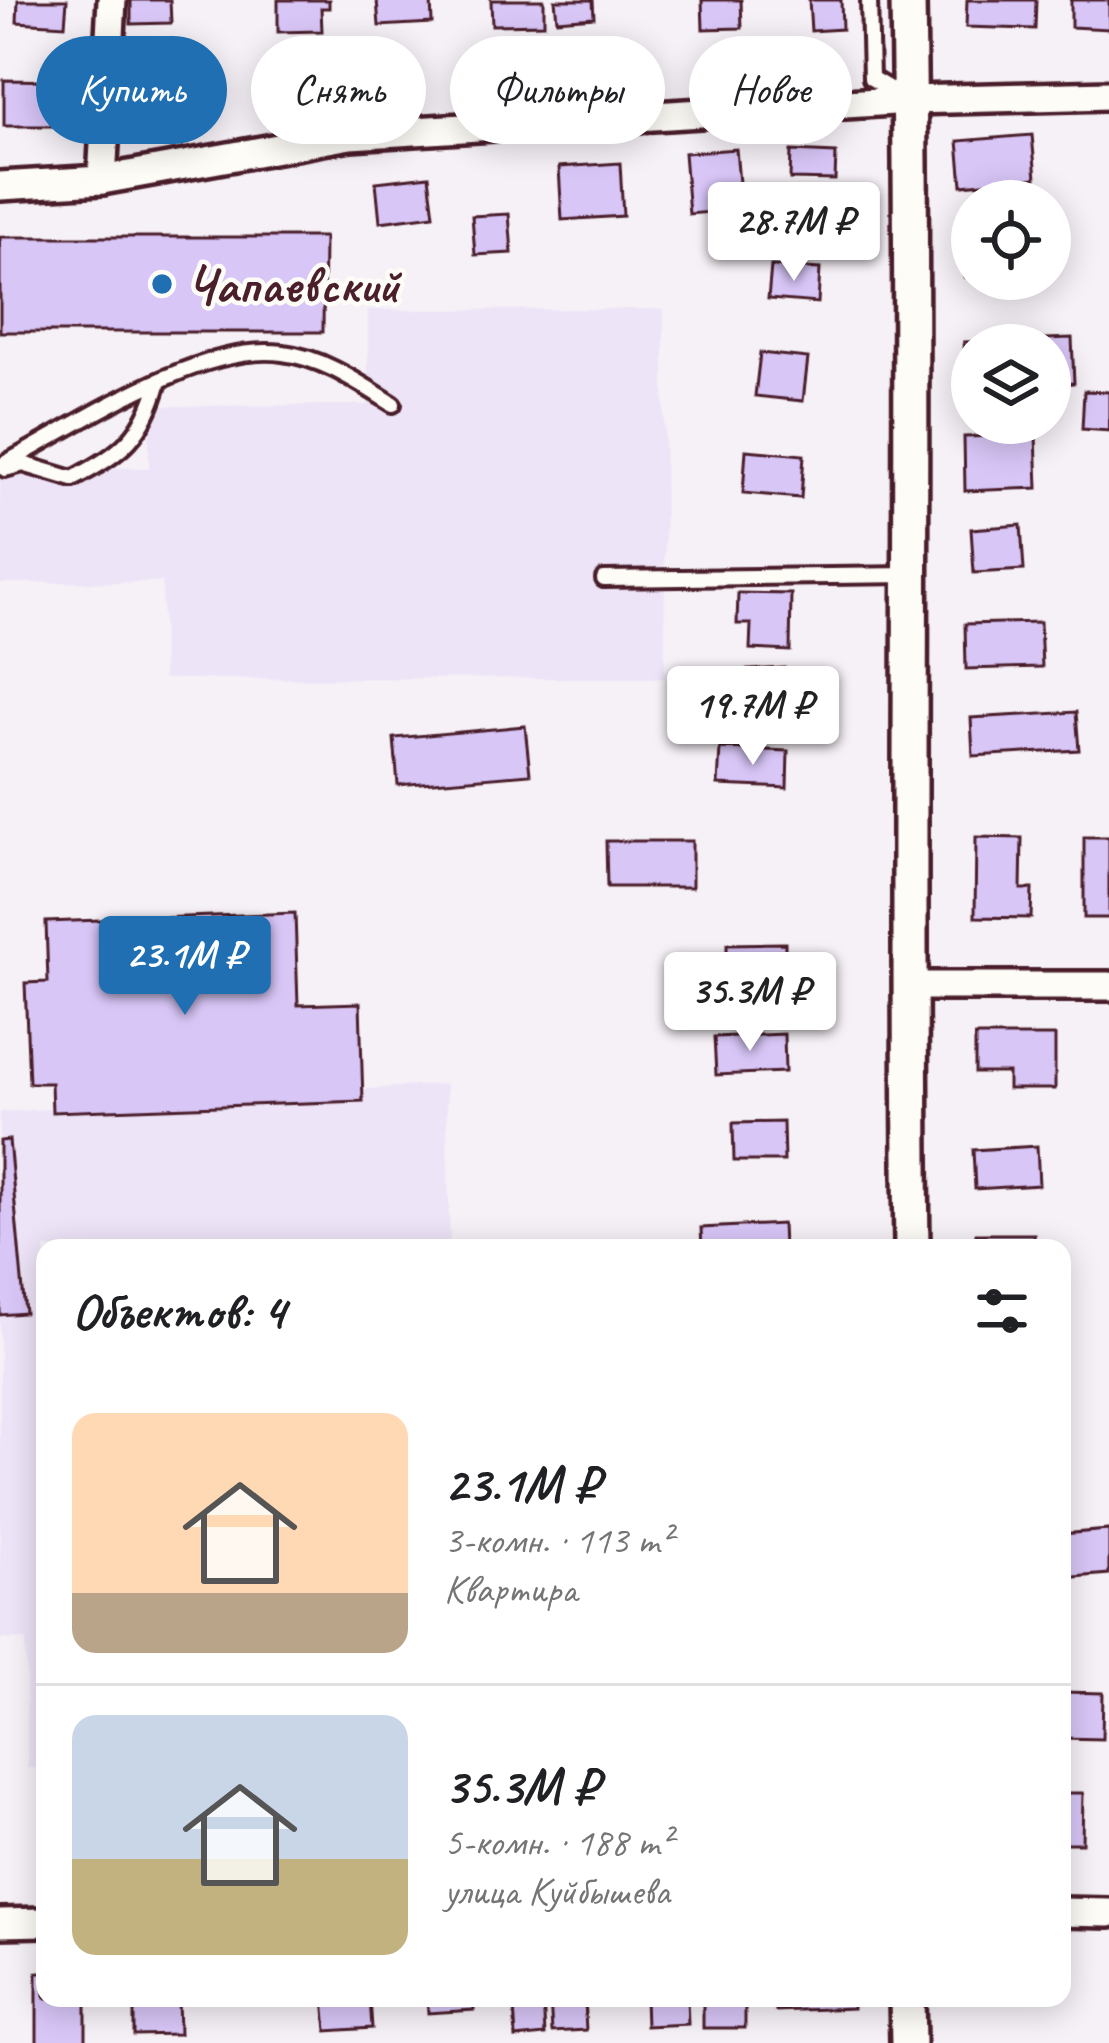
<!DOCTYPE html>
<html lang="ru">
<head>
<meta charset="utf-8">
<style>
	:root { --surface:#fff; --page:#f6f6f6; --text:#202124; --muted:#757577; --line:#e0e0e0; --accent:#1f6fb2 }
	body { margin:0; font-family:Caveat,sans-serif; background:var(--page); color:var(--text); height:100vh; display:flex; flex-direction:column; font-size:45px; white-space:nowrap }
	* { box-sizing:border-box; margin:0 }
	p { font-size:39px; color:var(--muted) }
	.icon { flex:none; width:66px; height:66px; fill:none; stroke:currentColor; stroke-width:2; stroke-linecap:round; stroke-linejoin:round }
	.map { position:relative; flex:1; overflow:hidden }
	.panel { position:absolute; left:36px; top:1239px; width:1035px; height:768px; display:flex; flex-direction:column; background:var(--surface); border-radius:24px; box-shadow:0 6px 30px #0003 }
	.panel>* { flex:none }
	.hud { position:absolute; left:36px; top:36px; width:1038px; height:108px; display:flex; gap:24px }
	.fabs { position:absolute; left:951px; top:180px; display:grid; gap:24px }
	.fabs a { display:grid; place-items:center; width:120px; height:120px; border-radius:50%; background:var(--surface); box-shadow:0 6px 30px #0003; font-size:60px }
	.price { position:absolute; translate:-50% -102px; padding:0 27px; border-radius:12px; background:#fff; color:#222; font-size:39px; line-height:78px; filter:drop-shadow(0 3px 6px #0008) }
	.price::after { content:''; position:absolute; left:50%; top:72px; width:36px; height:27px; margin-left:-18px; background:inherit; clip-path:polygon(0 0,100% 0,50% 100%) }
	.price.current { background:var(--accent); color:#fff }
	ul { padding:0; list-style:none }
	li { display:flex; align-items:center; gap:36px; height:300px; padding:0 36px }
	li+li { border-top:3px solid var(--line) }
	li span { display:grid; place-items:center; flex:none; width:336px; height:240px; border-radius:24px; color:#555 }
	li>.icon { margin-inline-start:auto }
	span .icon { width:144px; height:144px; fill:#fffc; stroke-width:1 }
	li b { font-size:51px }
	h2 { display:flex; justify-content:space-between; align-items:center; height:144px; padding:0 36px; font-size:51px }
	.tag { padding:0 42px; border-radius:54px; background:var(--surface); box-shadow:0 6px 30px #0003; font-size:42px; line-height:108px }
	.tag.current { background:var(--accent); color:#fff }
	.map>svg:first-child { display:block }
</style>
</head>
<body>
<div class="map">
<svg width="1109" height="2043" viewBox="0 0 1109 2043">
	<rect width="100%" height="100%" fill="#f6f1f7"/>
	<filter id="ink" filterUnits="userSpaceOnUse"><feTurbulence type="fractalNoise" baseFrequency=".00833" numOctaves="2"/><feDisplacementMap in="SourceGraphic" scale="24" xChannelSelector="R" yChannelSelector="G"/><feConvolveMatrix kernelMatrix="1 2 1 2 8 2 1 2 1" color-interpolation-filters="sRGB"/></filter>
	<g filter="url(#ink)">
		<g fill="#ede4f7">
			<path d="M664 309 665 678 163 679 162 582 0 583V468H149V406L368 405V310Z"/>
			<path d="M446 1084 450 1248H45V1768H27L26 1640 0 1639V1112Z"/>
		</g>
		<g fill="#d8c6f7" stroke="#4a1f2b" stroke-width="3">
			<path d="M18 0H67L65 25 17 22Z"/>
			<path d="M131 0H170L171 23 131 24Z"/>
			<path d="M278 0H329V8H321L322 31 278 32Z"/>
			<path d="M377 0H431L432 23 379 26Z"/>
			<path d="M491 0H544V24L492 25Z"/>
			<path d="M555 0H593L594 17 557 20Z"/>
			<path d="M702 0H741L742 28 703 29Z"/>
			<path d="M809 0H841L842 29 811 31Z"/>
			<path d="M967 0H1036L1035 29 966 27Z"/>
			<path d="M1071 0H1109V29L1071 27Z"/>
			<path d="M4 80 67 81V126H4Z"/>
			<path d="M1032 135 1036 178 962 185 958 141Z"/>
			<path d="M736 149 740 194 711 196 712 212 689 214 684 153Z"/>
			<path d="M791 151 836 153 835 180 790 179Z"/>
			<path d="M620 163 623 216 562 220 559 167Z"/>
			<path d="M429 176 434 215 380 222 376 182Z"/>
			<path d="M509 214 512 253 475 255 472 216Z"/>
			<path d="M0 237H324L323 332H0Z"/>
			<path d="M972 240V276L965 277 963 241Z"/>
			<path d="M771 266 820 269 818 303 768 299Z"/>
			<path d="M1072 338 1074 383 1050 384V345H972V387H966L964 342Z"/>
			<path d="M760 353 808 358 803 401 755 396Z"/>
			<path d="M1084 391 1109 392V431L1082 429Z"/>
			<path d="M1036 435 1038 488 965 491 964 437Z"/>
			<path d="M746 450 804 455 801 498 743 493Z"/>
			<path d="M1021 525 1024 570 974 573 971 529Z"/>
			<path d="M738 593 791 594 790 651 750 649 751 624H737Z"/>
			<path d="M1040 622 1042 667 966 669 965 624Z"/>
			<path d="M784 668 786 706 719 709 717 672Z"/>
			<path d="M1076 712 1079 750 973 756 971 718Z"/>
			<path d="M525 726 530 774 398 785 394 738Z"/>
			<path d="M720 748 788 751 787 788 718 785Z"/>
			<path d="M976 837 1022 838 1021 889H1032L1031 918 975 917Z"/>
			<rect x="1084" y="837" width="25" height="81"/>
			<path d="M606 841H692V887H607Z"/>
			<path d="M295 913 298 1005 360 1003 363 1101 52 1112 51 1083H29L25 983 48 982 46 922Z"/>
			<path d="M785 943V981H727V944Z"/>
			<path d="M784 1034 785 1072 716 1075 714 1037Z"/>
			<path d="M975 1036H1055V1089H1008V1073H975Z"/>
			<path d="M783 1122 784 1161H734L733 1123Z"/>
			<path d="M9 1140 25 1313 0 1315V1141Z"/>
			<path d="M1037 1146 1039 1185 975 1189 973 1150Z"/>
			<path d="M782 1224 783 1248H702L701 1228Z"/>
			<rect x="976" y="1234" width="58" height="14"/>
			<path d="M1109 1530V1574L1062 1578V1534Z"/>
			<path d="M1062 1692 1103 1693 1102 1739 1062 1738Z"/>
			<path d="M1062 1793H1083L1082 1843H1062Z"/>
			<path d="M37 1973H45V1998H86V2043H37Z"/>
			<path d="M134 1998H178L179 2034 134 2035Z"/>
			<path d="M324 1998H370L372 2028 327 2031Z"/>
			<path d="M427 1998H473L474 2010 428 2013Z"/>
			<path d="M494 1998H543L545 2035 516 2038 514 2006 495 2007Z"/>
			<path d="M550 1998H584L586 2030 552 2032Z"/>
			<path d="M645 1998H687L688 2024 646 2026Z"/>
			<rect x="703" y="1998" width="42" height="30"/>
			<path d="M776 1998H853V2008L776 2011Z"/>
		</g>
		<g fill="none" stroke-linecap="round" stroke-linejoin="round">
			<defs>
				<g id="service">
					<path d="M869 0 871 78 903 97"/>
					<path d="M0 466C74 427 199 341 283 353 324 358 359 383 393 404"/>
					<path d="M5 469 23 464 73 479C122 453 144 436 159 381"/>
					<path d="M604 579 911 575"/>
				</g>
				<g id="minor">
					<path d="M102 180 112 0"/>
					<path d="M0 186 102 180 350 135 910 100 1109 95"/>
					<path d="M908 986H1109"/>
					<path d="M1062 1912 1109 1913"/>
					<path d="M0 1923 45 1922"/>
				</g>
				<g id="tertiary">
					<path d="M908 0C915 416 906 832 912 1248"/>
					<path d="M907 1998 908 2043"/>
				</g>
			</defs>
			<use href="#service" stroke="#4a1f2b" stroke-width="22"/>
			<use href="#minor" stroke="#4a1f2b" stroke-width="36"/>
			<use href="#tertiary" stroke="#4a1f2b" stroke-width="42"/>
			<use href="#service" stroke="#fdfcf7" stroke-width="14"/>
			<use href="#minor" stroke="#fdfcf7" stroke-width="27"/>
			<use href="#tertiary" stroke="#fdfcf7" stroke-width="33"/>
		</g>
	</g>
	<circle fill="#1f6fb2" stroke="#fdfcf7" stroke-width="4.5" cx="162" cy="284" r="12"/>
	<g text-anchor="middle" stroke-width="9" stroke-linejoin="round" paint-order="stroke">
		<g font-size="51" font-weight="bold" fill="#4a1f2b" stroke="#fdfcf7" text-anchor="start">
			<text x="186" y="302">Чапаевский</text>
		</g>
	</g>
</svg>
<div class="fabs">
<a><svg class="icon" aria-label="locate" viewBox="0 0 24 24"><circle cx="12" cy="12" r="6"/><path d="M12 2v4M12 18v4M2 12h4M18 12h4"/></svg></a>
<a><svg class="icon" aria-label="layers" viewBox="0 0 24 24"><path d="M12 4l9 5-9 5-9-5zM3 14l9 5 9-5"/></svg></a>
</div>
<b class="price" style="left:794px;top:284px">28.7M ₽</b>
<b class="price" style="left:753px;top:768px">19.7M ₽</b>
<b class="price current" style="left:185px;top:1018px">23.1M ₽</b>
<b class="price" style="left:750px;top:1054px">35.3M ₽</b>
<div class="hud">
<a class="tag current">Купить</a>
<a class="tag">Снять</a>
<a class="tag">Фильтры</a>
<a class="tag">Новое</a>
</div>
<section class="panel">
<h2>Объектов: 4<svg class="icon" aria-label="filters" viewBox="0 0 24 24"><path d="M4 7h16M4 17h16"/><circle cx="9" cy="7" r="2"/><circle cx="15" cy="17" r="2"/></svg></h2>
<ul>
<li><span style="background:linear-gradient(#ffd9b3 75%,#b9a48a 0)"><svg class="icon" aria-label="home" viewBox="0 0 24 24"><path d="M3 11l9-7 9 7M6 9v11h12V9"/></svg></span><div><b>23.1M ₽</b><p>3-комн. · 113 m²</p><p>Квартира</p></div></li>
<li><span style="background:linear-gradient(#c9d6e8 60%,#c2b280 0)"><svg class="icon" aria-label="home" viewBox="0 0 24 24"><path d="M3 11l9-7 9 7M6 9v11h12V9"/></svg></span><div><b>35.3M ₽</b><p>5-комн. · 188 m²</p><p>улица Куйбышева</p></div></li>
</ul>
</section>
</div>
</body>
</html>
